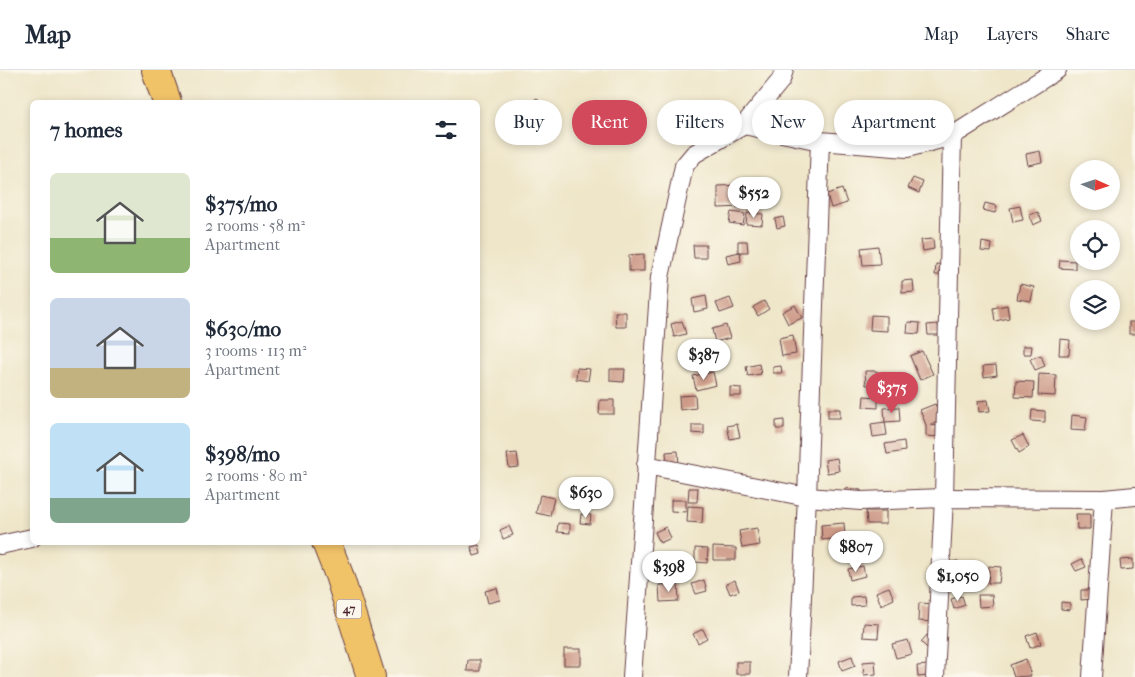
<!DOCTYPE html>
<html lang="en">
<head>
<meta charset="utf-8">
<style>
	:root { --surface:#fff; --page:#f6f6f7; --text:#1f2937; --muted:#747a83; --line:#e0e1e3; --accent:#d1495b }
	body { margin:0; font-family:"IM FELL French Canon",serif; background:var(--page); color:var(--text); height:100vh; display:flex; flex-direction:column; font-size:19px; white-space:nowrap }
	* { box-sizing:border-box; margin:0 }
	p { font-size:16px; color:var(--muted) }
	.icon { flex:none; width:28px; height:28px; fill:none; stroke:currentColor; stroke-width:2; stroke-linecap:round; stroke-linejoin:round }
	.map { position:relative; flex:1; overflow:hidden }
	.details { position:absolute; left:30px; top:30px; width:450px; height:445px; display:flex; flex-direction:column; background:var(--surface); border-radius:8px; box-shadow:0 2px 8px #0003 }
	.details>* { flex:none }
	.guide { position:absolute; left:495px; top:30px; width:475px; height:45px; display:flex; gap:10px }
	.needle { width:32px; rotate:93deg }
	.controls { position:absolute; left:1070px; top:90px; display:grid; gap:10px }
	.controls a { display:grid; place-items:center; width:50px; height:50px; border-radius:50%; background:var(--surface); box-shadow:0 2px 8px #0003; font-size:25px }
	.price { position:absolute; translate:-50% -42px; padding:0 11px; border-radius:18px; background:#fff; color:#222; font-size:16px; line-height:32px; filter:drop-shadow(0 1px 2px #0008) }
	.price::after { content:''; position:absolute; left:50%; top:30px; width:15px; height:11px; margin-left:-8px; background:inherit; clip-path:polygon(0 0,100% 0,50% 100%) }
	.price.active { background:var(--accent); color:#fff }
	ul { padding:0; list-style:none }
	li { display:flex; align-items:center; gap:15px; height:125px; padding:0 20px }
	li span { display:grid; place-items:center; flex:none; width:140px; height:100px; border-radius:8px; color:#555 }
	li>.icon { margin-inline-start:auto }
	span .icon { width:60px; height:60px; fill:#fffc; stroke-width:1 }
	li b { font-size:21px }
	h2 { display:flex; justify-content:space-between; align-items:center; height:60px; padding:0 20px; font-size:21px }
	.pill { padding:0 18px; border-radius:22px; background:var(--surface); box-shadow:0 2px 8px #0003; font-size:18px; line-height:45px }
	.pill.active { background:var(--accent); color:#fff }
	header { display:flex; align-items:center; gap:30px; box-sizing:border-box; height:70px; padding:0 25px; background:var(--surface); border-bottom:1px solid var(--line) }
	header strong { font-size:24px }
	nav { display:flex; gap:28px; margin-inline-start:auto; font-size:18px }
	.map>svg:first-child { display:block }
</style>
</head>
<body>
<header>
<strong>Map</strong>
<nav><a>Map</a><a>Layers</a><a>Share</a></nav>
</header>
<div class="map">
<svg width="1135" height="607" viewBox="0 0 1135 607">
	<rect width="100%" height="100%" fill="#fbf7ec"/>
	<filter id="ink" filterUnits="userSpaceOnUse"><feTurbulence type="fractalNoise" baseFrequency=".02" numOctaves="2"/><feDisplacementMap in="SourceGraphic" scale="10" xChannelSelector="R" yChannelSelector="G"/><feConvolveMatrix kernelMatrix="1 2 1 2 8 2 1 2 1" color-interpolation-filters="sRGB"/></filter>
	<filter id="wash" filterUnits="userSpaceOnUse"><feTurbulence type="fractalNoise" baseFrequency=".0096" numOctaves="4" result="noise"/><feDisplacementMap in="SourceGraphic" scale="20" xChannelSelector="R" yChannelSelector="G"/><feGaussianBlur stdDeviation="1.12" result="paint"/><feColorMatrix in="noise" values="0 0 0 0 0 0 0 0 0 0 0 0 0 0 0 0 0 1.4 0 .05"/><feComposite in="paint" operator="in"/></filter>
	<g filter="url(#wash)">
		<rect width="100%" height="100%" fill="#efe6c9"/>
		<g id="blocks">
			<g fill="#cd9a87">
				<path d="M537 28 545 42 534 49 525 36Z"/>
				<path d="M1040 81 1042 92 1028 95 1026 84Z"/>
				<path d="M913 108 923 112 919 123 908 118Z"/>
				<path d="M743 115V137L718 138V116Z"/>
				<path d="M842 119 847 133 831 138 827 124Z"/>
				<path d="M985 133 997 136 995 143 983 140Z"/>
				<path d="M1020 136 1023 150 1013 152 1010 138Z"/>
				<path d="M731 142 745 144 743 155 729 153Z"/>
				<path d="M1038 142 1042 151 1033 155 1029 145Z"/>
				<path d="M747 143 763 144 762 155 746 154Z"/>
				<path d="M783 147 785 156 777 158 775 149Z"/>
				<path d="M933 169 934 179 923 181 921 170Z"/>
				<path d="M738 171H747L748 182H740L741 191 728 194 726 185 740 182H738Z"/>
				<path d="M982 172 992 174 991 182 981 181Z"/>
				<path d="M693 175H706V188H694Z"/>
				<path d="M878 176 880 194 863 195 861 178Z"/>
				<path d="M644 184V201H629V185Z"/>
				<path d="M1060 190 1075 191V199L1059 198Z"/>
				<path d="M936 194 948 195 947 205H935Z"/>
				<path d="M913 210 914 222 902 223V211Z"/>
				<path d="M1020 214 1034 217 1031 231 1017 229Z"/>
				<path d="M706 226 708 239 694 242 692 229Z"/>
				<path d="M730 228 734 238 720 243 716 233Z"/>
				<path d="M764 231 769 239 758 246 753 237Z"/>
				<path d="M795 235 802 248 788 254 782 242Z"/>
				<path d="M1007 235 1009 248 995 251 993 238Z"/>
				<path d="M615 242H626V257H616Z"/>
				<path d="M871 245 887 246V261L870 260Z"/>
				<path d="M682 251 686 264 674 267 671 254Z"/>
				<path d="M908 252 920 253 919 264 907 263Z"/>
				<rect x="1129" y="252" width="6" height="12"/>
				<path d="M938 254 939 265H928L927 255Z"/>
				<path d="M726 255 730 268 715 272 712 259Z"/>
				<path d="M793 265 796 284 782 286 779 268Z"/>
				<path d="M1060 269 1070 270 1069 285H1059Z"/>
				<path d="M1023 276H1032L1031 284H1023Z"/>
				<path d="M922 281 933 304 920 310 910 286Z"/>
				<path d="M1041 285 1045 296 1035 300 1030 289Z"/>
				<path d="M759 294 761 304 748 306 746 297Z"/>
				<path d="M996 295 997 305 984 307 983 296Z"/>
				<path d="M781 296 782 303H773V297Z"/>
				<path d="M577 298 590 299 588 311 576 309Z"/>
				<path d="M610 299H625L624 312 610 311Z"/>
				<path d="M865 301H877L878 314 866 315Z"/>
				<path d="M713 302 716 315 696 320 693 306Z"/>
				<path d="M1039 304 1056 305 1055 326 1038 325Z"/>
				<path d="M1016 311 1034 312 1033 328 1015 327Z"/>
				<rect x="894" y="312" width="9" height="9"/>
				<path d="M730 317 741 318V326H730Z"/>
				<path d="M695 325 696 338 680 340 679 326Z"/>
				<path d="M864 326 878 327V338L863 337Z"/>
				<path d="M600 330H614V344H599Z"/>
				<path d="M988 330 990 341 979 342 978 331Z"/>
				<path d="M935 334 942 350 930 355 942 356 941 367 926 366V355L920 340Z"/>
				<path d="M899 337 900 351 885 352 884 338Z"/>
				<rect x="828" y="339" width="12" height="9"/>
				<path d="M1032 340 1045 341V352L1031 351Z"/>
				<path d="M1072 345 1087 347 1085 361 1071 360Z"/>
				<path d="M784 350V359H776V351Z"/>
				<path d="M885 352 887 365 873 367 871 354Z"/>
				<path d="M737 354 740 367 730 369 727 356Z"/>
				<path d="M692 355H704V364L692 363Z"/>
				<path d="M1023 365 1029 377 1019 383 1012 370Z"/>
				<path d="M904 371 905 381 887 384 885 374Z"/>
				<path d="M678 381 679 396H667L666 382Z"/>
				<path d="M517 383 519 397 509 398 507 384Z"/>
				<path d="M837 388 839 401 827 403 825 390Z"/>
				<path d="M571 417 588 421 585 435 568 431Z"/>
				<path d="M689 418H698L697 432H688Z"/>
				<path d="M845 418 861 420 860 430 844 428Z"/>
				<path d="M540 425 554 428 550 446 536 443Z"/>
				<path d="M671 430H686V442L671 441Z"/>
				<path d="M688 436 703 437 702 453 687 452Z"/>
				<path d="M866 441H886V454H867Z"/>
				<path d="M581 444 591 445 590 454 580 453Z"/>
				<path d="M1076 444H1090V459H1077Z"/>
				<path d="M558 453 570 454V463L557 462Z"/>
				<path d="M844 453 845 468 822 470 821 455Z"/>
				<path d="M509 456 513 465 503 469 500 460Z"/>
				<path d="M666 457 671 468 660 473 655 462Z"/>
				<path d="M757 458 760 475 742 478 739 461Z"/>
				<path d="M479 475 481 484 474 486 471 477Z"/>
				<path d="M713 477 736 478V490H713Z"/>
				<path d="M695 478 708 479 707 493 695 492Z"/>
				<path d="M854 481 856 491 848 492 846 482Z"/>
				<path d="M1082 489 1086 497 1076 501 1072 494Z"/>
				<path d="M1133 489V499L1121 500 1120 490Z"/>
				<path d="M958 491 961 508 946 511 943 494Z"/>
				<path d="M863 496 865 506 850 510 848 499Z"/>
				<path d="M989 496 1001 497 999 513H988Z"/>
				<path d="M704 510 707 521 696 524 692 514Z"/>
				<path d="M735 510 739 521 730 524 726 514Z"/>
				<path d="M678 514 679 531 660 532 659 515Z"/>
				<path d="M889 517 894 529 881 535 876 522Z"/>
				<path d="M497 518 500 530 488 533 485 521Z"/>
				<path d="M1081 520H1091L1092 529 1081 530Z"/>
				<path d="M978 525H992L993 536 979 537Z"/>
				<path d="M864 526 865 535 851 536V527Z"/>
				<path d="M962 526 965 535 954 539 951 529Z"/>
				<path d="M1061 532 1070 533V540L1061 539Z"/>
				<path d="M919 533 936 534 935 552 918 551Z"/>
				<path d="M864 553 879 554 878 568 863 567Z"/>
				<path d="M703 559 707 568 698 573 693 564Z"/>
				<path d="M1037 562 1041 574 1030 578 1026 566Z"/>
				<path d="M927 565 933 572 927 578 921 572Z"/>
				<path d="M908 570 912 584 896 588 892 574Z"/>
				<rect x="564" y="579" width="17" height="16"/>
				<path d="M852 586 855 596 842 601 839 591Z"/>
				<path d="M1026 589 1031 606 1014 607 1010 595Z"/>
				<path d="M468 590H480V601H467Z"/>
				<path d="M875 591 876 604 864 605 863 592Z"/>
				<rect x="736" y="592" width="14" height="12"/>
				<path d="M927 595 928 606 918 607 917 596Z"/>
			</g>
		</g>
	</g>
	<g filter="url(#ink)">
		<use href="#blocks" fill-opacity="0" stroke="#633d43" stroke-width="1"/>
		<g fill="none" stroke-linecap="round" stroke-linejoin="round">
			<defs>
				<g id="minor">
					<path d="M744 55 820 71 907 78 952 66 1057 0"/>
					<path d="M646 395 807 427 861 431 944 428 1104 429 1135 426"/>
					<path d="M0 475 32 468"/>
					<path d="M632 607 660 207 684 96 694 84 744 55 781 10 784 0"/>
					<path d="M798 607 807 427 820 71"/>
					<path d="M935 607 944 428 952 66"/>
					<path d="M1092 607 1104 429"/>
				</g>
				<g id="primary">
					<path d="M156 0 167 32"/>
					<path d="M326 472 339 505 371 607"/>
				</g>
			</defs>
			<use href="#minor" stroke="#633d43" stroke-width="20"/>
			<use href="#primary" stroke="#633d43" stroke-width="30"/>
			<use href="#minor" stroke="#fff" stroke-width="18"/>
			<use href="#primary" stroke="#f1c369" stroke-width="28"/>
		</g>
	</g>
	<g text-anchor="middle" stroke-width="4.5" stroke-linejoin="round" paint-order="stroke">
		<rect fill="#fbf7ec" stroke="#7f6065" stroke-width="1" x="336.5" y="529.5" width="25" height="19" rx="4"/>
		<g font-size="12" font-weight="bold" fill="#4a1f2b">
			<text x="349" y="543">47</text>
		</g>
	</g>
</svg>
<div class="controls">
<a><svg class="needle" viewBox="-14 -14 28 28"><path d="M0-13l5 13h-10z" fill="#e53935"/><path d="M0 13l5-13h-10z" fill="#747a83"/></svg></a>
<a><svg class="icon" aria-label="locate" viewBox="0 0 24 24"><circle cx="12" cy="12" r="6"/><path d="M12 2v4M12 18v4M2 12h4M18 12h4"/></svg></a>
<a><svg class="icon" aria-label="layers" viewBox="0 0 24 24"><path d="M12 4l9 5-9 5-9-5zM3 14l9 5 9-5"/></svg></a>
</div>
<b class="price" style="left:754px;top:149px">$552</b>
<b class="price" style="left:704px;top:311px">$387</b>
<b class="price active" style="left:892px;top:344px">$375</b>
<b class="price" style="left:586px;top:449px">$630</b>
<b class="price" style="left:856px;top:503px">$807</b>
<b class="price" style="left:669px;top:523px">$398</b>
<b class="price" style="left:958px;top:532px">$1,050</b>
<div class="guide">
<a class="pill">Buy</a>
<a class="pill active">Rent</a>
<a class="pill">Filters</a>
<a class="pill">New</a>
<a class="pill">Apartment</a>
</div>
<section class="details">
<h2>7 homes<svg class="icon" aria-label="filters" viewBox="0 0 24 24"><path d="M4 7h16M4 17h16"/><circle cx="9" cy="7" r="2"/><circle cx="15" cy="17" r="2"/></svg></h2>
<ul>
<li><span style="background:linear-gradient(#dfe7d0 65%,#8fb573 0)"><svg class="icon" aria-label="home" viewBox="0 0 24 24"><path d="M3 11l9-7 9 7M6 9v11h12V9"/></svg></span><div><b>$375/mo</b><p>2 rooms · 58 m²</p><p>Apartment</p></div></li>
<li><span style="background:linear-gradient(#c9d6e8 70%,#c2b280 0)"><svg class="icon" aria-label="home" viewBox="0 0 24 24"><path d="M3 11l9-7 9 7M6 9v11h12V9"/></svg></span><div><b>$630/mo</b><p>3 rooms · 113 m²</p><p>Apartment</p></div></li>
<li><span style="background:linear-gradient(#bfe0f5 75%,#7fa58c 0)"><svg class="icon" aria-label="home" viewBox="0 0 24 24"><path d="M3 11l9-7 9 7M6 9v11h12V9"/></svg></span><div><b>$398/mo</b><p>2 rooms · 80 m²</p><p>Apartment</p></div></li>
</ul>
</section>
</div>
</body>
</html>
